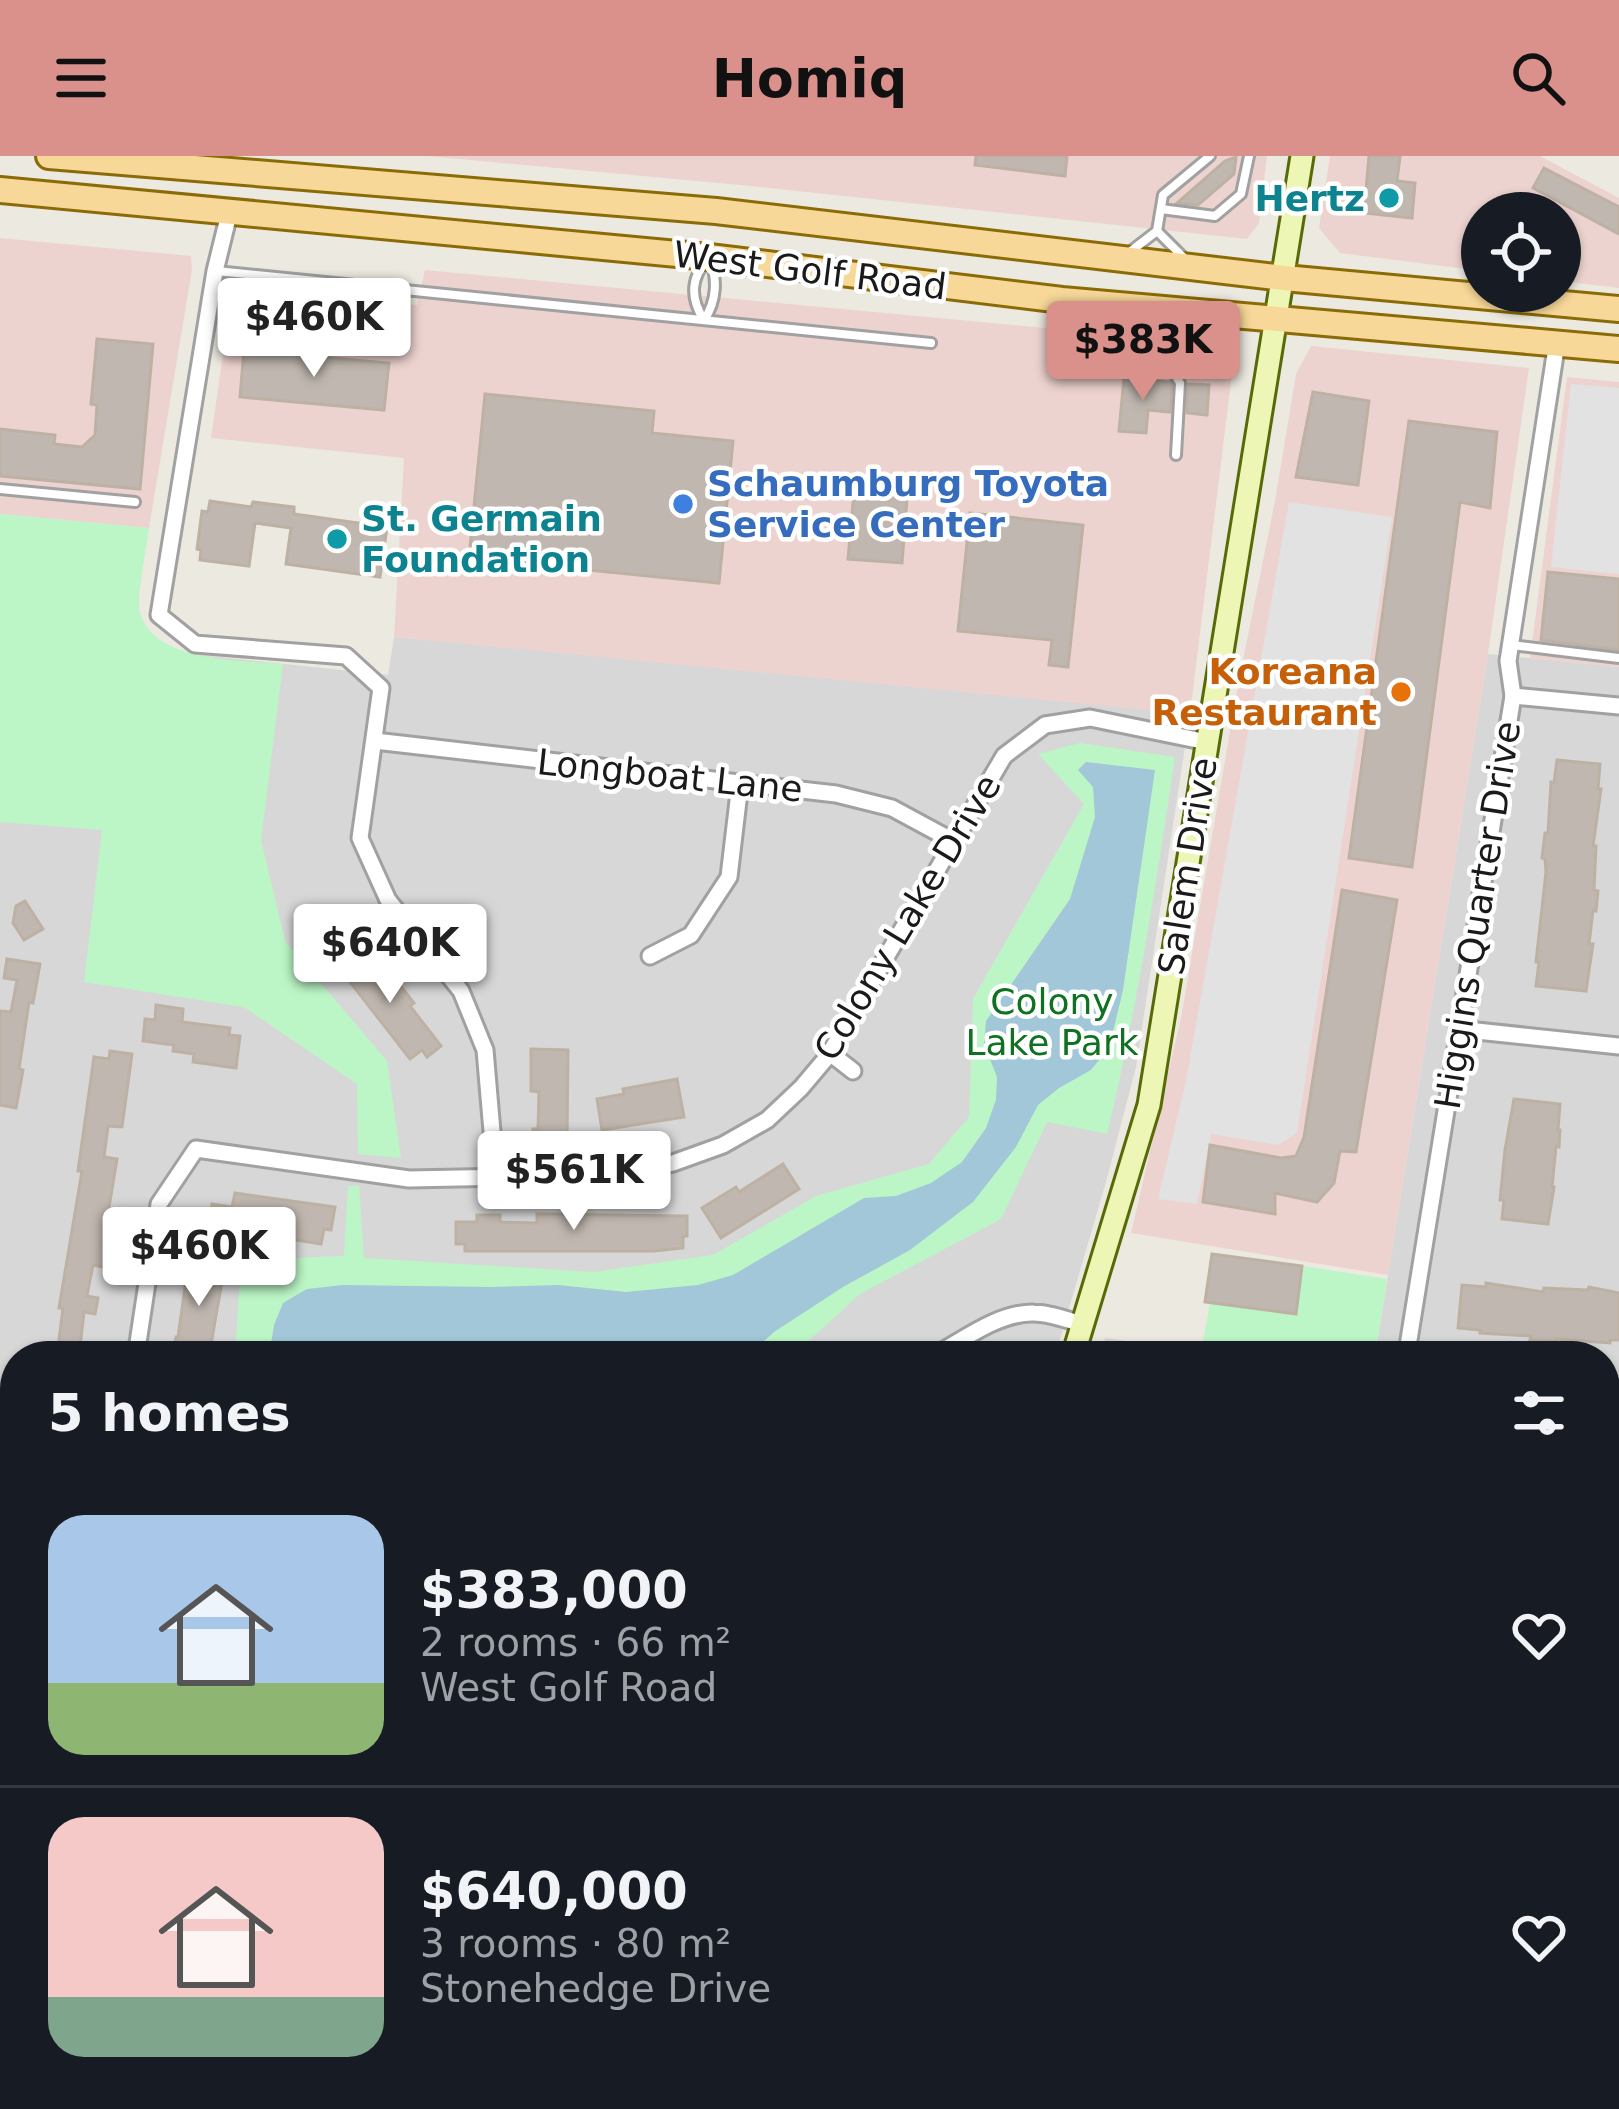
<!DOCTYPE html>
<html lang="en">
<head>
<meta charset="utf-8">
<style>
	:root { --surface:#171b24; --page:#20242c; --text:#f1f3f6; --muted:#9ea1a6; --line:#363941; --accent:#da908b }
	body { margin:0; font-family:"DejaVu Sans",sans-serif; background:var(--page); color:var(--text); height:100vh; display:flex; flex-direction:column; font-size:45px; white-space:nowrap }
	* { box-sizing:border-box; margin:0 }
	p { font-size:39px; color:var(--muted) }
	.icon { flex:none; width:66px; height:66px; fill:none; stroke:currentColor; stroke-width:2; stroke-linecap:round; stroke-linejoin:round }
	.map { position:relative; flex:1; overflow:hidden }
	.panel { position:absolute; left:0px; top:1185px; width:1620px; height:768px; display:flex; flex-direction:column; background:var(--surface); border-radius:48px 48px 0 0; box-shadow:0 3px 9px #0004 }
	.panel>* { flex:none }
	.controls { position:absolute; left:1461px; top:36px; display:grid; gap:24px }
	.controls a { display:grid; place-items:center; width:120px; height:120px; border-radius:50%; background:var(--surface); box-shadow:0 3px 9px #0004; font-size:60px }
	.price { position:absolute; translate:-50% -102px; padding:0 27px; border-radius:12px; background:#fff; color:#222; font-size:39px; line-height:78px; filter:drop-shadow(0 3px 6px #0008) }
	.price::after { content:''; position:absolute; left:50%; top:72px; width:36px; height:27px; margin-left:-18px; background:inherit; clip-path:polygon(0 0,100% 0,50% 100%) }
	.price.current { background:var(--accent); color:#111 }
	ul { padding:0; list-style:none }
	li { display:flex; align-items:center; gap:36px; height:300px; padding:0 48px }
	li+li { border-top:3px solid var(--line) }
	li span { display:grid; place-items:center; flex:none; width:336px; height:240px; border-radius:36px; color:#555 }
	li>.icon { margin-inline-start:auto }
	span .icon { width:144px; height:144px; fill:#fffc; stroke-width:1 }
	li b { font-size:51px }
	h2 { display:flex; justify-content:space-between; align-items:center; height:144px; padding:0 48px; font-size:51px }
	header { display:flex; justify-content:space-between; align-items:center; height:156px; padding:0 48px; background:var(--accent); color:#111; font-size:54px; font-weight:600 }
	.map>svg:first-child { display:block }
</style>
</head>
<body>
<header><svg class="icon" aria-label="menu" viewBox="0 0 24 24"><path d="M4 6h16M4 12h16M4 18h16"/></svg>Homiq<svg class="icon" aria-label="search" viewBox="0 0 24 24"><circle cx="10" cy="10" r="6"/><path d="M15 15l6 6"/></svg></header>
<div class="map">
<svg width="1619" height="1953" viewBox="0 0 1619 1953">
	<rect width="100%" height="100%" fill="#ece9e0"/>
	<g fill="#d8d7d7">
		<path d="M0 358 133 492 388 519 394 481 937 528 1190 558 1136 911 1106 1026 1055 1200H15V1938H403L401 1953H101L0 1941Z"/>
		<path d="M1488 498 1619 511V1953H974L975 1938H1605V1200H1375Z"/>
		<path d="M1105 1182 1234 1200H1102Z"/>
	</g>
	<g fill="#edd3cf">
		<path d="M427 0H1267L1259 67 1247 83 751 30Z"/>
		<path d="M1330 0H1540L1619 42V132L1560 125V57H1482V115L1340 97 1319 72Z"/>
		<path d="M0 82 191 100 192 114 149 372 0 358Z"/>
		<path d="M425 114 1206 187 1232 218 1190 558 394 481 404 302 211 282 229 156 240 133 417 149Z"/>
		<path d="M1311 190 1529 212 1488 498 1388 1119 1131 1077 1181 862 1237 534 1275 345 1296 218Z"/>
		<path d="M1567 221 1619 226V511L1530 502Z"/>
	</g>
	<path fill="#fafdd7" d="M450 1938H975L974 1953H448Z"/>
	<g fill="#bcf6c6">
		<path d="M0 358 149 372C147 391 136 442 140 457 154 507 243 504 283 508L261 684 285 785 387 905 401 1002 358 998 357 928 244 851 84 826 102 674 0 666Z"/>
		<path d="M1080 587 1175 601C1156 728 1137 853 1107 978L1047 966 1001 1063 860 1138 792 1200H235L241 1104 344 1100 348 1030H359L364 1102 594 1116 713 1099 816 1040 929 1008 969 961 973 843 1084 648 1038 598Z"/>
		<path d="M1302 1110 1387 1123 1375 1200H1234L1201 1196 1210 1147 1296 1158Z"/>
	</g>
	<g fill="#e2e2e2">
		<path d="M1571 228 1619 232V418L1551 411Z"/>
		<path d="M1289 346 1392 361 1297 977 1278 989 1211 978 1197 1048 1158 1043 1186 925Z"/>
	</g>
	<path fill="#a1c7d9" d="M1086 606 1155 614 1123 834 1109 892 1091 914 1059 932 1038 949 1016 991 973 1046 910 1094 843 1131 774 1176 748 1200H269L274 1169 283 1147 307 1133 343 1129 492 1131 558 1129 626 1136 698 1129 733 1119 864 1042 896 1040 931 1027 962 1006 986 972 996 944 997 921 984 888 986 865 1070 743 1095 661 1093 631 1078 614Z"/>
	<g fill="#c0b8b0" stroke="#bdb1a3" stroke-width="3">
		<path d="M976 0H1067L1065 20 975 9Z"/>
		<path d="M1369 0H1400L1397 25 1415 27 1412 62 1364 57Z"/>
		<path d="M1236 1 1234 18 1198 49 1177 47 1225 5Z"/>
		<path d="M1544 12 1619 51V78L1533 32Z"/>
		<path d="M97 183 153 188 140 333 0 320V273L55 279 54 288 82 291 95 279 97 249 91 248Z"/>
		<path d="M244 194 389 207 384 254 240 241Z"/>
		<path d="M1124 222 1170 226 1172 229 1170 256 1148 254 1146 277 1119 275Z"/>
		<path d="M1188 228 1209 229 1207 259 1187 257Z"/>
		<path d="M1313 236 1369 245 1358 329 1296 321Z"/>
		<path d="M485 238 654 255 652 277 733 285 719 427 469 402Z"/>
		<path d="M1409 265 1497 276 1490 352 1460 346 1412 711 1349 702Z"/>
		<path d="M855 325 908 329 902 407 848 403Z"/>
		<path d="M210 345 251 351 253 346 294 351V358L387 371 380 421 286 408 291 372 255 367 249 410 200 404 201 394 197 393 202 355 208 356Z"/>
		<path d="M970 357 1083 369 1068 511 1049 509 1052 484 958 475Z"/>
		<path d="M1548 416 1619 423V494L1541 484Z"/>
		<path d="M1557 604 1600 608 1598 633H1601L1593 690H1596L1594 734 1598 735 1596 755 1593 754 1589 788H1593L1586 835 1536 830 1539 806H1536L1546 716 1545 703 1542 702 1545 677H1548L1551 626 1554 627Z"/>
		<path d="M1342 734 1397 744 1356 996 1340 995 1334 1027 1317 1046 1275 1037V1058L1203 1046 1210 989 1281 1002 1296 1000 1304 981Z"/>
		<path d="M25 745 43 773 24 784 13 767 16 750Z"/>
		<path d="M371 789 381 803 370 811 389 835 399 828 414 847 410 850 441 890 427 901 422 894 410 903 340 813Z"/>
		<path d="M7 803 40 808 33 847 29 846 19 913 23 914 16 952 0 949V855L11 856 17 824 4 822Z"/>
		<path d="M156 849 183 853 182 866 230 872 229 879 240 880 236 912 193 906 194 898 173 895 174 889 143 885 145 863 155 864Z"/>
		<path d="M531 893 568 894 567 986H533V973H538L539 936 531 935Z"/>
		<path d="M110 895 132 898 122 971 108 970 104 1001 117 1003 103 1087H108L104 1111 93 1109 87 1140 98 1142 95 1158 84 1156 79 1200H57L63 1152H59L82 1015H78L94 901 109 903Z"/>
		<path d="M677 923 684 961 602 974 597 943 624 938 623 933Z"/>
		<path d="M1514 943 1560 948 1558 974H1560L1559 991 1556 990 1552 1031H1554L1548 1068 1502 1063 1504 1044H1500L1505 994Z"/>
		<path d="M783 1008 799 1033 721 1082 702 1052 736 1031 739 1036Z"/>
		<path d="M235 1037 335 1051 331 1074 324 1073 321 1088 209 1070 212 1048 232 1051Z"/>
		<path d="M537 1058 687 1060V1080H683V1092L654 1095H465V1088H456V1066H477V1059H500V1066L537 1067Z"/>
		<path d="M1212 1098 1302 1110 1296 1158 1205 1146Z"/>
		<path d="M189 1104 225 1108 209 1200H173L176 1181H178Z"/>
		<path d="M1486 1127 1543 1136 1544 1132 1588 1134 1589 1131 1619 1137V1184H1610V1187L1556 1183V1186L1530 1184 1531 1180 1480 1177V1174L1458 1172 1462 1129 1486 1131Z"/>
		<path d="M1605 1687 1619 1689V1726L1605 1725Z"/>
		<path d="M480 1938H885L884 1953H479Z"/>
		<path d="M1181 1938H1239L1237 1953 1180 1946Z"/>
	</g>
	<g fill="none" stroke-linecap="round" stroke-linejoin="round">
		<defs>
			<g id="lane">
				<path d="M1161 53 1215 60 1241 38 1249 0"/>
				<path d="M1157 75 1186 104"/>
				<path d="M1131 95 1157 75 1163 39 1210 0"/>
				<path d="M709 101C718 122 717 145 704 164 689 141 691 121 709 101Z"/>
				<path d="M216 115 931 187"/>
				<path d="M1170 211 1180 227 1176 299"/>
				<path d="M0 333 135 346"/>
				<path d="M1511 489 1619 502"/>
			</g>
			<g id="street">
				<path d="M230 54 215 115 159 459 195 488 346 500 381 532 360 682 388 744 461 835 485 894 496 1022"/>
				<path d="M1513 540 1619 550"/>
				<path d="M375 585 836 638 892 652 955 686"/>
				<path d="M650 800 691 779 729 721 740 628"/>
				<path d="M1458 873 1619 890"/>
				<path d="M830 897 853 915"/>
				<path d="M1408 1190 1513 540 1508 505 1557 186"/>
				<path d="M136 1200 159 1048 196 993 409 1023 622 1019 673 1007 723 989 767 964 801 932 828 900 1004 600 1045 569 1090 562 1207 586"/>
				<path d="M934 1200C963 1184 999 1156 1034 1157 1050 1157 1067 1164 1082 1168"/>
				<path d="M1605 1383 1619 1384"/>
				<path d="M1605 1638 1619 1640"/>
				<path d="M1132 1953 1135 1938"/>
				<path d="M1423 1953 1425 1938"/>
			</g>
			<g id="secondary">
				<path d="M1073 1200 1149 949 1302 0"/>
				<path d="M421 1953 423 1938"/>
			</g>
			<g id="primary">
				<path d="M49 0 716 55 1284 122 1619 153"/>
				<path d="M0 34 709 101 1062 144 1619 193"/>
			</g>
		</defs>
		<use href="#lane" stroke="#a1a1a1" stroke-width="14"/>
		<use href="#street" stroke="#a1a1a1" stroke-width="21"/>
		<use href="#secondary" stroke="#576a08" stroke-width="27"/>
		<use href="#primary" stroke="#8b6b06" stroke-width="30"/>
		<use href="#lane" stroke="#fff" stroke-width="8"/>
		<use href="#street" stroke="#fff" stroke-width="15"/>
		<use href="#secondary" stroke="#edf6b4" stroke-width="21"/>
		<use href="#primary" stroke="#f8d899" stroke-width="24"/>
	</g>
	<g fill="#0f9aa8" stroke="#fff" stroke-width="4.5">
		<circle cx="1389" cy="42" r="12"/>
		<circle cx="337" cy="383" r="12"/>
	</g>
	<circle fill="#3f7fe0" stroke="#fff" stroke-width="4.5" cx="683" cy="348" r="12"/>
	<circle fill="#e8710a" stroke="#fff" stroke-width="4.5" cx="1401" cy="536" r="12"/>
	<g text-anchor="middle" stroke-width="9" stroke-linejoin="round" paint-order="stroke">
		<g font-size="36" font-weight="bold" fill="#0d838f" stroke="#fff" text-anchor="end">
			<text x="1365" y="55">Hertz</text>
			<text x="361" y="375" text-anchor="start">St. Germain<tspan x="361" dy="41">Foundation</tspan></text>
		</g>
		<g font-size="36" fill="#1a1a1a" stroke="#fff">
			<text transform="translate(810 114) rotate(7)" y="13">West Golf Road</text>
			<text transform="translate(670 619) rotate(6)" y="13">Longboat Lane</text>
			<text transform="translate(1187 710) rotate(-81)" y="13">Salem Drive</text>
			<text transform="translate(1477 759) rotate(-81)" y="13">Higgins Quarter Drive</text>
			<text transform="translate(907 761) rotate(-59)" y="13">Colony Lake Drive</text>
		</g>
		<g font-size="36" font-weight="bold" fill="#366cbe" stroke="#fff" text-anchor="start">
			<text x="707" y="340">Schaumburg Toyota<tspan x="707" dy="41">Service Center</tspan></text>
		</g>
		<g font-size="36" font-weight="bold" fill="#c56008" stroke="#fff" text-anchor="end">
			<text x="1377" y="528">Koreana<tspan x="1377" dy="41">Restaurant</tspan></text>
		</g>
		<g font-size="36" fill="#0f7220" stroke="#fff">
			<text x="1052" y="858">Colony<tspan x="1052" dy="41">Lake Park</tspan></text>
		</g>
	</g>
</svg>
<div class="controls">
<a><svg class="icon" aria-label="locate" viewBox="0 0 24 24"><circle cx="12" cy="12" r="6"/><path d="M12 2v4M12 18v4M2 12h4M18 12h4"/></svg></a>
</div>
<b class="price" style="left:314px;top:224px">$460K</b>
<b class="price current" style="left:1143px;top:247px">$383K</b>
<b class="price" style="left:390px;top:850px">$640K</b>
<b class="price" style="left:574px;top:1077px">$561K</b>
<b class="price" style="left:199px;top:1153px">$460K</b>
<section class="panel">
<h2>5 homes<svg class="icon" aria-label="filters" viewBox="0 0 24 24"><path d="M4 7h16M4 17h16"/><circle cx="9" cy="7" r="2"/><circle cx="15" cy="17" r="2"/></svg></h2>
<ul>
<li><span style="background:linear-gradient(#a9c7e8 70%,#8fb573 0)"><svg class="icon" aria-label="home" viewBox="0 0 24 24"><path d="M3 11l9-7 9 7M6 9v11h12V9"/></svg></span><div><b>$383,000</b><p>2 rooms · 66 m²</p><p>West Golf Road</p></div><svg class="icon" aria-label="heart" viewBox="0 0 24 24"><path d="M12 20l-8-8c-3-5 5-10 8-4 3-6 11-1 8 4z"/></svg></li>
<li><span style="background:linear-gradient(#f6c9c9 75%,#7fa58c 0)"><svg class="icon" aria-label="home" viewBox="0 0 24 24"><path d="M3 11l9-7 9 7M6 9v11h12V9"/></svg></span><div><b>$640,000</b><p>3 rooms · 80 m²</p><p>Stonehedge Drive</p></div><svg class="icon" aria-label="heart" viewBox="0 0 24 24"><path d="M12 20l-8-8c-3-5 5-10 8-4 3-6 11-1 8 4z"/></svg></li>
</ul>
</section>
</div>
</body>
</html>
